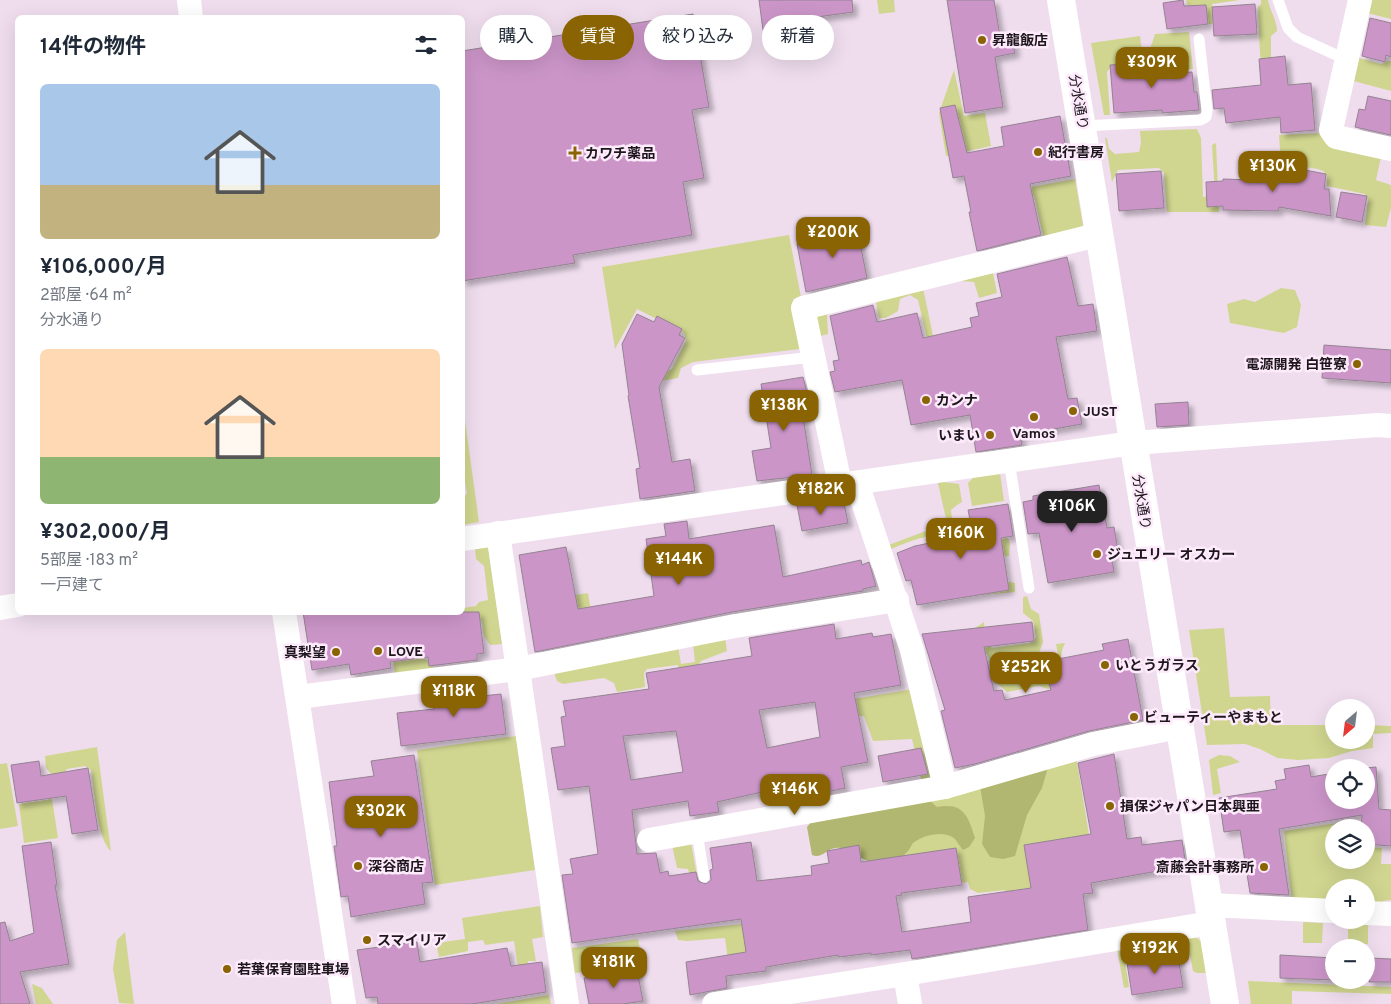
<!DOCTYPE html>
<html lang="ja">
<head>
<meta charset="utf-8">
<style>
	:root { --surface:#fff; --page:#f2f2f3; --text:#1f2937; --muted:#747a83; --accent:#8a6302 }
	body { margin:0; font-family:Overpass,"Noto Sans JP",sans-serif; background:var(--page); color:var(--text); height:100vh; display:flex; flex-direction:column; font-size:19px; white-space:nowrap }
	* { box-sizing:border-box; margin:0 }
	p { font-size:16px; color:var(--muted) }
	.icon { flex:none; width:28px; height:28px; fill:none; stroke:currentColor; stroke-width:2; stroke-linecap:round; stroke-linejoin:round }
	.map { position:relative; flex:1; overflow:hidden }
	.side { position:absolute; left:15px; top:15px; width:450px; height:600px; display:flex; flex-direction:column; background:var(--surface); border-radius:8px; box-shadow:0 5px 20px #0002 }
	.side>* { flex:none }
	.guide { position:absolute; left:480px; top:15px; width:475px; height:45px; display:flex; gap:10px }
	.needle { width:32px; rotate:208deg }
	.fabs { position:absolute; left:1325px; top:699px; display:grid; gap:10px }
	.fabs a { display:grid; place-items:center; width:50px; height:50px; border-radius:50%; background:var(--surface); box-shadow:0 5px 20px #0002; font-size:25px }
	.price { position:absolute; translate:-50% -42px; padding:0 11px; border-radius:10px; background:var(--accent); color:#fff; font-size:16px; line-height:32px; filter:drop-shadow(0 1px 2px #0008) }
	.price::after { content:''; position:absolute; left:50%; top:30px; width:15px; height:11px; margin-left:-8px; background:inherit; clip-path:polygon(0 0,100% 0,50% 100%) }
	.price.selected { background:#222; color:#fff }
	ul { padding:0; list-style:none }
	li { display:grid; align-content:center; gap:10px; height:265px; padding:0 25px }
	li span { display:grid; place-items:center; height:155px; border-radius:8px; color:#555 }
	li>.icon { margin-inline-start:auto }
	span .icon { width:90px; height:90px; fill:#fffc; stroke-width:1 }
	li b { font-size:21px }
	h2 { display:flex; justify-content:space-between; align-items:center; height:60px; padding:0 25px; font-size:21px }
	.chip { padding:0 18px; border-radius:22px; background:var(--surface); box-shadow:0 5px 20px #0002; font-size:18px; line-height:45px }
	.chip.selected { background:var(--accent); color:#fff }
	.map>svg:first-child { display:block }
</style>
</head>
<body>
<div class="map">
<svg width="1391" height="1004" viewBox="0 0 1391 1004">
	<defs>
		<filter id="shadow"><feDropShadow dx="4.5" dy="4.5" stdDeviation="2.5" flood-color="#0004"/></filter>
	</defs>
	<rect width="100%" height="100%" fill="#efddee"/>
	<g fill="#d0d68f">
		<path d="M877 0H894L895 12 879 14Z"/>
		<path d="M1186 0H1240L1212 4 1214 24H1208L1206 5 1188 6Z"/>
		<path d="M1261 0H1268C1270 11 1277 21 1277 31L1271 36V64L1261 65C1259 45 1259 27 1258 7L1261 4Z"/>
		<path d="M1366 0H1391V19L1363 12Z"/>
		<path d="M1189 32 1193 69 1164 71 1158 59 1113 65 1107 72 1110 115H1104L1091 43 1140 36 1142 51 1150 49 1155 34Z"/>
		<path d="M1356 57 1381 64 1388 61H1391V91L1350 80Z"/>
		<path d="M954 70 964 116 985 113 991 146 946 156 939 113Z"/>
		<path d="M1197 129 1201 138 1203 197 1215 195 1212 145 1216 143 1219 212H1167L1164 173 1159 168 1118 170 1112 182 1105 138H1107L1109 149 1115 154 1139 152 1141 143 1140 131Z"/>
		<path d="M1324 133 1381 157 1376 180 1391 185V208L1386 227 1365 225 1368 200 1365 194 1327 186C1327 181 1328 174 1323 171 1315 167 1290 165 1281 166L1279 135Z"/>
		<path d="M1075 179 1083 225 1077 231 1044 240 1034 196 989 205 987 195Z"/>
		<path d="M789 235 801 297 793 299 800 349 693 362 681 368 678 378 654 382 664 372 672 369 686 341 684 333 637 309 615 349 602 267Z"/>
		<path d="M993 273 997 293 979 298 974 282 961 281 938 284Z"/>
		<path d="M923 288 934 340 932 360 918 300 910 295 900 299 898 311 886 318H879L876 302 832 312 827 315 828 334 820 336 812 310Z"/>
		<path d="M1281 288 1295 290 1301 305 1297 327 1284 333 1230 323 1227 304 1244 299 1255 302Z"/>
		<path d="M463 406 479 522 463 525V499L467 493 463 472Z"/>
		<path d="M1000 473 1004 501 972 506 968 483 974 477Z"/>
		<path d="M937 479 943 482 959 484 962 502 957 505 951 510 955 543 962 546 1008 538 1010 544 1009 556 973 559 1006 581 1015 583V592L980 595 960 592 952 539C934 530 908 542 891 549L886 546 947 523Z"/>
		<path d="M488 546 502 644 490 645 484 636 482 622 479 619 421 657 426 660 432 659 434 670 395 674 386 617 462 612 463 608 476 606 479 602 488 600 484 566 476 559 475 548Z"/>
		<path d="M588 593 595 635 542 600Z"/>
		<path d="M1027 596 1031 609 1039 614 1043 642 1038 656 1044 666 1059 660 1056 644 1065 643C1058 657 1061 671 1064 686L1048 689 1039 686 1007 692 994 681 989 658 973 634 975 628 984 622 986 643 992 648 1030 643 1036 637 1033 621 1023 613V597Z"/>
		<path d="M1224 628 1230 697 1270 696 1271 725H1334V740H1366V725L1391 726V733L1373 734V748L1352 751 1329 758 1298 760 1277 758 1260 749 1245 744 1207 745 1189 630Z"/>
		<path d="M725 637 727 651 701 661 697 668 682 670 677 665 647 669 644 673 645 687 617 692 614 683 604 678 563 684 557 681 553 670 678 646 681 664 695 662 693 644Z"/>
		<path d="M913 689 937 780 922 783 912 739 873 741 864 716 835 720 830 703Z"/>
		<path d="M516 736 535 870 435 885 417 750Z"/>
		<path d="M97 747 111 851C97 840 94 788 91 770L85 766 67 769 62 776H53L46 768 45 756Z"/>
		<path d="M1219 755 1230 756 1240 762 1217 769 1221 793 1213 795 1209 760Z"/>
		<path d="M1076 756 1094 865 1073 885 1028 888 1014 890 1015 916 1011 917 1005 890 978 893 970 889 968 882 904 891 889 806Z"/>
		<path d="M7 763 18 826 0 829V764Z"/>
		<path d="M52 799 58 838 24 843 19 804Z"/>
		<path d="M1357 820 1356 827 1334 828V860H1366V847L1382 848 1381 864H1391V900L1383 901 1384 908 1366 907V888H1334V905L1292 903 1284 831Z"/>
		<path d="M691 842 699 887 693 888 688 869 677 868 672 845Z"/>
		<path d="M540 906 543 937 532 939 536 961H528V966L518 967 514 941 485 945 483 940 468 942V951L439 957 436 943 465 939 462 918Z"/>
		<path d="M1303 922 1323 923 1322 943H1303Z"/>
		<path d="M742 924 748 964 729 967 725 938 687 941 678 940 675 931Z"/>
		<rect x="1348" y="924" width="20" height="20"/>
		<path d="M125 932 134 1004 119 1003 113 969 117 940Z"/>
		<path d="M1193 935 1202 942 1207 973H1197L1193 971 1189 950 1186 947 1163 951 1160 956 1125 962 1129 987 1124 988 1117 948Z"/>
		<path d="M638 939 643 964 575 973 572 948Z"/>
		<path d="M1248 981 1391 987V994L1292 991V1004H1251Z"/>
		<path d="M32 984 42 988 53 1004H36Z"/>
		<path d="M549 995 551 1004H496Z"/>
	</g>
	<g fill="#b1b770">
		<path d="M1049 764 1042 788 1027 815 1015 856 1003 859 990 857 982 844 985 816 980 786Z"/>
		<path d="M927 798 937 807C963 802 968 815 975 838L969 847 963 850C960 847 957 841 954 838 943 830 923 835 913 843 911 845 910 850 907 852 904 856 896 862 891 862 884 862 875 863 868 861 857 858 848 846 836 848 826 849 822 859 812 855L807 827 813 820Z"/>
	</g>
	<g fill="#cb95c8" stroke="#948392" fill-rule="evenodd" filter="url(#shadow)">
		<path d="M759 0H852L853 12 782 22 783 28 763 30Z"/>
		<path d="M947 0H994L1000 36 1012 34 1015 53 995 57 1003 107 965 113Z"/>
		<path d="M1183 0 1184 6 1206 5 1208 24 1167 29 1163 3Z"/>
		<path d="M1255 4 1257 34 1214 36 1212 7Z"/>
		<path d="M693 14 709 107 692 110 704 178 683 182 692 235 573 255 575 263 462 281V51Z"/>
		<path d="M1370 18 1391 23V57L1386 55 1385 62 1362 56Z"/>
		<path d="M1285 56 1288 85 1311 83 1315 130 1281 133 1280 117 1226 123 1224 108 1214 109 1212 90 1261 85 1259 59Z"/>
		<path d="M1161 62 1162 74 1192 72 1194 92H1197L1199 110 1162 113V110L1114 113 1110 65Z"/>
		<path d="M1368 96 1391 101V135L1355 127 1359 109 1365 110Z"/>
		<path d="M955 105 967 153 1004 146 1001 127 1060 116 1071 176 1030 184 1041 235 977 251 969 212H971L964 176 953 178 940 108Z"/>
		<path d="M1283 166 1326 174 1324 189H1329L1331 216 1279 207 1278 211 1223 210V206L1207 207 1206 182 1223 181V179L1284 181Z"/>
		<path d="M1161 171 1164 208 1119 211 1116 174Z"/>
		<path d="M1341 192 1367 196 1362 222 1336 217Z"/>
		<path d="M856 223 867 278 806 292 797 244 830 238 828 229Z"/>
		<path d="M1067 257 1078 306 1093 304 1097 331 1056 337 1068 399 1077 398 1082 424 1020 435 1022 445 976 452 970 415 911 425 902 380 835 392 830 372 835 371 833 361 839 360 830 316 873 305 877 322 917 313 923 338 972 327 970 318 979 316 976 303 1002 297 997 274Z"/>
		<path d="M637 314 654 322 657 316 682 329 679 335 685 338 659 387 672 462 690 459 695 491 640 499 636 469 640 468 628 396 629 395 622 344Z"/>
		<path d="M1324 345 1391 350V383L1322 378Z"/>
		<path d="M803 377 808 397 805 398 807 409 802 410 812 475 757 481 752 451 771 448 761 384Z"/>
		<path d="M1188 402 1189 425 1157 427 1155 404Z"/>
		<path d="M1099 485 1107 528 1114 527 1118 551 1111 552 1114 572 1048 583 1039 533 1028 534 1023 502 1033 500V496Z"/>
		<path d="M816 502 817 507 844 503 848 523 802 531 797 505Z"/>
		<path d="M1008 504 1013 536 1001 538 1009 590 917 605 911 580 906 581 897 553 915 546 973 534 968 510Z"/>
		<path d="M687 521 689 539 774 525 783 577 861 560 862 565 869 562 876 586 863 589V591L732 612 535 652 519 555 566 547 578 609 654 596 646 539 666 536 664 524Z"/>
		<path d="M303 612H479L484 653 477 654V660L429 666 428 657 390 662 391 668 351 675 349 664 312 670Z"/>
		<path d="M1032 622 1034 641 984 647 994 691 1002 690 1005 700 1051 690 1043 662 1104 650 1102 644 1128 639 1143 720 1089 731 975 764 955 768 941 711 945 710 922 634Z"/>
		<path d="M834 624 836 639 872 633 873 637 891 634 901 685 854 693 868 762 841 767 845 788 788 800 785 787 717 802 719 812 690 816 688 801 632 810 637 854 656 853 660 873 668 871 669 876 696 872 698 881 706 884 711 880 710 870 713 869 710 848 751 842 757 881 812 875 811 866 829 863 827 851 859 845 861 862 956 848 962 885 901 893 902 895 896 896 902 932 971 922 968 897 1031 888 1024 845 1091 834 1078 763 1114 754 1127 839 1141 837 1142 845 1182 840 1186 866 1091 883 1093 893 1083 894 1088 930 912 959 910 950 871 955V953L839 957 838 955 766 967V971L726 976 727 988 690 995 686 962 746 952 741 919 572 943 562 875 573 874 570 859 598 854 589 786 558 790 551 748 565 746 561 717 566 716 563 701 649 689 646 673 752 656 749 638ZM815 702 820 737 767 748 759 710ZM676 731 683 772 631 780 623 736Z"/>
		<path d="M481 688 482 696 501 694 506 734 401 746 397 713 434 709 432 694Z"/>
		<path d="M921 748 928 774 883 782 878 756Z"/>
		<path d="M414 755 433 882 422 883 425 904 351 917 348 896 341 897 334 846H337L329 782 374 776 371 761Z"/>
		<path d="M39 761 41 776 88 768 98 830 72 834 66 796 17 803 11 765Z"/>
		<path d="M1309 765 1311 777 1334 773V800H1366V768L1376 767 1379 809 1391 810V846L1366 844V828H1361L1362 815 1279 829 1289 895 1250 893 1240 830 1224 832 1219 798 1277 789 1275 781 1286 779 1284 769Z"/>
		<path d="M51 842 57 885H55L69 964 20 972 30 1004H0V923L5 922 10 941 34 933 22 846Z"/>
		<path d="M417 942 420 962 507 948 511 966 542 962 546 992 472 1004H378L377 997 366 998 357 950Z"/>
		<path d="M1280 955 1334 958V980L1280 978Z"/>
		<path d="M1178 956 1183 987 1132 995 1127 963Z"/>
		<path d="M1370 958 1391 959V982H1369Z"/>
		<path d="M637 970 643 1001 623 1004H589L584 978Z"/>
	</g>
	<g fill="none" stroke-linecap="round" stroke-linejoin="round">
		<g stroke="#fff" stroke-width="11">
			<path d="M1278 0 1288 28 1297 37 1347 60"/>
			<path d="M1083 126 1200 120 1206 117 1207 111 1199 39"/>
			<path d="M697 370 813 357"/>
			<path d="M1009 461 1029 588"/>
			<path d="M697 832 704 877"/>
		</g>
		<g stroke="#fff" stroke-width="24">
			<path d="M189 0 191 18"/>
			<path d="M1360 0 1331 130 1336 137 1391 149"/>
			<path d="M857 483 912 650 945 787"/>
			<path d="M840 484 803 308 1101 234"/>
			<path d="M498 533 567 1004"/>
			<path d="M462 539 1133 443 1378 425 1391 426"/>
			<path d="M0 608 18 605"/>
			<path d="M284 612 344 1004"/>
			<path d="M298 697 518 669 735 626 897 600"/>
			<path d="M649 840 945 787 1093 744 1179 727"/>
			<path d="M1209 905 1334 911"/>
			<path d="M1366 913 1391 914"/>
			<path d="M905 974 910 1004"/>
			<path d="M714 1004 905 974 1211 923"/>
		</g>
		<path stroke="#fff" stroke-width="28" d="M1061 0C1118 334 1168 670 1225 1004"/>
	</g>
	<g fill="#8a6302" stroke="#fdeafb" stroke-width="2">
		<circle cx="982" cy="40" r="5"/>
		<circle cx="1038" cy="152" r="5"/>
		<path d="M572.5 145.5h5v5h5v5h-5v5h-5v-5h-5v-5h5z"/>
		<circle cx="1357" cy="364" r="5"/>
		<circle cx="926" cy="400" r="5"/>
		<circle cx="1073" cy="411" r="5"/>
		<circle cx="1034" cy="417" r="5"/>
		<circle cx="990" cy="435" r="5"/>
		<circle cx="1097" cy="554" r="5"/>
		<circle cx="378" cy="651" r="5"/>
		<circle cx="336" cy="652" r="5"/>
		<circle cx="1105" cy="665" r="5"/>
		<circle cx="1134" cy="717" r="5"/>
		<circle cx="1110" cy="806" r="5"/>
		<circle cx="358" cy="866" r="5"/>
		<circle cx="1264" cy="867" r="5"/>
		<circle cx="367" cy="940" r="5"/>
		<circle cx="227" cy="969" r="5"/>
	</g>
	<g text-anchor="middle" stroke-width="5" stroke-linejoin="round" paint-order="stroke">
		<g font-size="14" font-weight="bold" fill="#1d161c" stroke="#fdeafb" text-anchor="start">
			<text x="992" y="45">昇龍飯店</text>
			<text x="1048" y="157">紀行書房</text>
			<text x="585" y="158">カワチ薬品</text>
			<text x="1347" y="369" text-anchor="end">電源開発 白笹寮</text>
			<text x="936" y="405">カンナ</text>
			<text x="1083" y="416">JUST</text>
			<text x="1034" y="438" text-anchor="middle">Vamos</text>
			<text x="980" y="440" text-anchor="end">いまい</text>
			<text x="1107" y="559">ジュエリー オスカー</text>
			<text x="388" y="656">LOVE</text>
			<text x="326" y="657" text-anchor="end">真梨望</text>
			<text x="1115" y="670">いとうガラス</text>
			<text x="1144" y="722">ビューティーやまもと</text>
			<text x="1120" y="811">損保ジャパン日本興亜</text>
			<text x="368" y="871">深谷商店</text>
			<text x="1254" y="872" text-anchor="end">斎藤会計事務所</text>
			<text x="377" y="945">スマイリア</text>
			<text x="237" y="974">若葉保育園駐車場</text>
		</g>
		<g font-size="14" fill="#1d161c" stroke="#fdeafb">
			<text transform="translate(1079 102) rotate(80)" y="5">分水通り</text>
			<text transform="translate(1142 502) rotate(81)" y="5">分水通り</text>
		</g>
	</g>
</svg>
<div class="fabs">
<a><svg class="needle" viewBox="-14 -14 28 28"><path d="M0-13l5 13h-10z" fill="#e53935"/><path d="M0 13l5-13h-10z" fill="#747a83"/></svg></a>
<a><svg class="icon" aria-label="locate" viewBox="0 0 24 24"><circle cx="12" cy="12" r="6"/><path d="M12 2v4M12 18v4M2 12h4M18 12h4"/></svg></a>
<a><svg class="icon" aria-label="layers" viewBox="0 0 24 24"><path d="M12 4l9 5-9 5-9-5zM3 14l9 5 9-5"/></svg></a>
<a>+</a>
<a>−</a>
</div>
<b class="price" style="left:1152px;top:89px">¥309K</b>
<b class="price" style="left:1273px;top:193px">¥130K</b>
<b class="price" style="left:833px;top:259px">¥200K</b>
<b class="price" style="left:784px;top:432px">¥138K</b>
<b class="price" style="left:821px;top:516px">¥182K</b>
<b class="price selected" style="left:1072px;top:533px">¥106K</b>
<b class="price" style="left:961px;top:560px">¥160K</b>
<b class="price" style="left:679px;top:586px">¥144K</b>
<b class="price" style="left:1026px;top:694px">¥252K</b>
<b class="price" style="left:454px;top:718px">¥118K</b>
<b class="price" style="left:795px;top:816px">¥146K</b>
<b class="price" style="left:381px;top:838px">¥302K</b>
<b class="price" style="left:1155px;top:975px">¥192K</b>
<b class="price" style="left:614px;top:989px">¥181K</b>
<div class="guide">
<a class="chip">購入</a>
<a class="chip selected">賃貸</a>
<a class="chip">絞り込み</a>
<a class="chip">新着</a>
</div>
<section class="side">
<h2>14件の物件<svg class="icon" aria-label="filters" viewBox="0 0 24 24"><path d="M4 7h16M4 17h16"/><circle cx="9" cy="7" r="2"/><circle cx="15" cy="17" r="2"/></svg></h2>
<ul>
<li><span style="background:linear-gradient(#a9c7e8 65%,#c2b280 0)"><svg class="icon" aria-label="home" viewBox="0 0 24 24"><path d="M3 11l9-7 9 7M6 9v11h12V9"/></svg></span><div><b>¥106,000/月</b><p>2部屋 · 64 m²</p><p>分水通り</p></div></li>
<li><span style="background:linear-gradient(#ffd9b3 70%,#8fb573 0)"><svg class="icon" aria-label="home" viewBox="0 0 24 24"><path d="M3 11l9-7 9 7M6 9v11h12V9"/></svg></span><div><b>¥302,000/月</b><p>5部屋 · 183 m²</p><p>一戸建て</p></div></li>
</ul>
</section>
</div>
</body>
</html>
